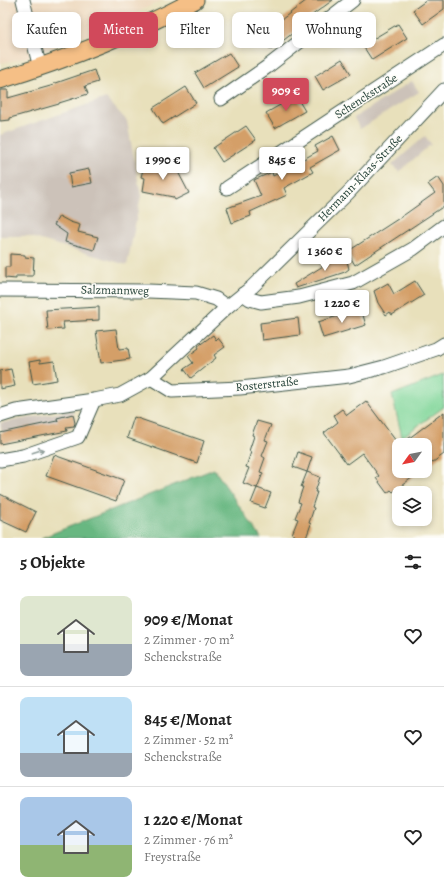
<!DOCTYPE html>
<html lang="de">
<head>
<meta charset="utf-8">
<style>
	:root { --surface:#fff; --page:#f2f2f2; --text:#222; --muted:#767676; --line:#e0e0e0; --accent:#d1495b }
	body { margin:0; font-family:Alegreya,serif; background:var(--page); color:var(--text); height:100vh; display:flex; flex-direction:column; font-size:15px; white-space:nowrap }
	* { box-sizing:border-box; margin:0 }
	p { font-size:13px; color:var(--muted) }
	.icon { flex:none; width:22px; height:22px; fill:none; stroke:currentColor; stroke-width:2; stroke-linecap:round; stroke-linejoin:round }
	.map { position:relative; height:538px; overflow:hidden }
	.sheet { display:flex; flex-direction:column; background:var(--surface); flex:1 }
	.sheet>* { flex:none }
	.guide { position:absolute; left:12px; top:12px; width:420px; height:36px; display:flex; gap:8px }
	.needle { width:26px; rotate:237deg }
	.controls { position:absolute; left:392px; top:438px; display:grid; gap:8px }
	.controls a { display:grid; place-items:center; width:40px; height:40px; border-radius:8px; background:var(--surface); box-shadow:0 2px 6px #0003; font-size:20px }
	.price { position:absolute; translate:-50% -34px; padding:0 9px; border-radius:4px; background:#fff; color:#222; font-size:13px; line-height:26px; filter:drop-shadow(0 1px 2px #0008) }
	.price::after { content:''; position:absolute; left:50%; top:24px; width:12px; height:9px; margin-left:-6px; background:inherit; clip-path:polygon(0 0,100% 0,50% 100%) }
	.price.selected { background:var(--accent); color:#fff }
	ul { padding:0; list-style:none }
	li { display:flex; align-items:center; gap:12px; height:100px; padding:0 20px }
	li+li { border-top:1px solid var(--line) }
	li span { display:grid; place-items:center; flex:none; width:112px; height:80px; border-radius:8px; color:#555 }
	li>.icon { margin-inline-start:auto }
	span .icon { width:48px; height:48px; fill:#fffc; stroke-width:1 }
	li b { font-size:17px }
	h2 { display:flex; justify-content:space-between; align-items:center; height:48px; padding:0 20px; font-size:17px }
	.pill { padding:0 14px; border-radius:8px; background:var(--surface); box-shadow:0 2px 6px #0003; font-size:14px; line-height:36px }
	.pill.selected { background:var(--accent); color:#fff }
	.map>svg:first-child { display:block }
</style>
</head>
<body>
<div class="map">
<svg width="444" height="538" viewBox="0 0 444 538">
	<rect width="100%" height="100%" fill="#fdfcf7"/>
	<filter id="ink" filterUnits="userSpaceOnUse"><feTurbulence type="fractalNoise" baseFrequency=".025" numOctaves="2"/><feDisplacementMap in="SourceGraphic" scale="8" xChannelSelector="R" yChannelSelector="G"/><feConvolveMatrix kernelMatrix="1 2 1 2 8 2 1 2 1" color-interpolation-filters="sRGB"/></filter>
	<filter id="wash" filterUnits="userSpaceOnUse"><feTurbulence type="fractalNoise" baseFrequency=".012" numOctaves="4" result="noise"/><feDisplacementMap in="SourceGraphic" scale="16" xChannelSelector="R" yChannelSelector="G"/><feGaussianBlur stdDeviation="0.9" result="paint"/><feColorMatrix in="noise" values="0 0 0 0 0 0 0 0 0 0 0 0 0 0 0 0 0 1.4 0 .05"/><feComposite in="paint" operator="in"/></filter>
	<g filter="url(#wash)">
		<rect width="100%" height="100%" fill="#e8e0bb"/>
		<path fill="#edd7bb" d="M0 0H163L98 31 21 59 0 63Z"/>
		<g fill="#ccc2b9">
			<path d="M412 81 419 92 360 129 354 118Z"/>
			<path d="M106 98 127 121 141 196 127 265 27 236H0V135Z"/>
			<path d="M425 136 431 144 399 172 392 165Z"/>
			<path d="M73 410 76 426 60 429V432L5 443 0 423Z"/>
		</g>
		<path fill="#80d699" stroke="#508a66" d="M443 375 444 407 402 437 392 395Z"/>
		<path fill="#68b781" stroke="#447a5a" d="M214 469 261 538H41Z"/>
		<g id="blocks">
			<g fill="#d49f68">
				<path d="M307 0H333L300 24 302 26 271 50 260 36Z"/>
				<path d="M427 0H444V9L423 24 413 10Z"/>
				<path d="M361 20 373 39 398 24 407 38 372 60 363 46 361 47 353 31Z"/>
				<path d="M229 53 238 67 204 88 195 73Z"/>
				<path d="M342 59 351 74 323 90 315 76Z"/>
				<path d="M94 70 98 82 85 86 88 94 59 103V104L10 118V120L0 121V90H8V98L54 85 53 84Z"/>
				<path d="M186 87 196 103 163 124 153 108Z"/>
				<path d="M296 96 305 111 275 128 266 113Z"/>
				<path d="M246 126 256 140 222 162 213 148Z"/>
				<path d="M333 136 340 150 310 167 313 172 284 188 287 195 250 212 251 216 232 223 227 208 261 196 254 180 272 172 273 176 318 151 315 146Z"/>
				<path d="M145 162 176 168 189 193 175 200 173 197 143 191 145 178 141 177Z"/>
				<path d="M89 169 92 183 71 187 69 173Z"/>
				<path d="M438 177 444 186V206L355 265 347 252 404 215 435 193 428 184Z"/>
				<path d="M59 216 70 222 80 225 78 232 98 237 94 250 65 242 67 234 54 225Z"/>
				<path d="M10 254 25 255V257L34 258 33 276H16V279L5 278V267H10Z"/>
				<path d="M346 257 349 269 345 272 296 288 294 284 328 263Z"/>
				<path d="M415 281 424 295 392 315 390 312 386 315 378 303 374 291 388 283 394 294Z"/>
				<path d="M99 307V320L63 322 64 329 48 330 46 310Z"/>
				<path d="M361 309 366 325 323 338 318 322Z"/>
				<path d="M298 318 300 335 262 340 260 323Z"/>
				<path d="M116 329 119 349 128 348 130 359 101 363 96 331Z"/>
				<path d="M213 335 216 340 218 338 225 347 214 355 216 358 191 378 184 369 193 363 188 356 199 348 198 346Z"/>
				<path d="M40 360V363L54 361 57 380 33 384 29 362Z"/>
				<path d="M11 369 15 386 0 389V371Z"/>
				<path d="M366 401 399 445V471H421L393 492 391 490 387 493 376 478 379 476 362 453 347 464 324 433 338 422 334 415 342 409 347 415Z"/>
				<path d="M444 412V454L425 468V445H400Z"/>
				<path d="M73 414 75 423 74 426 66 427 67 431 0 444V433L57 421 58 422 57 418Z"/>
				<path d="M134 417 204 441 197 463 127 438Z"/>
				<path d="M257 421 271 425 265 440 268 441 262 456 265 458 260 472 263 473 257 488 243 483 249 468 246 467 251 452 249 451 254 436 252 435Z"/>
				<path d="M298 452 312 457 307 472 293 467Z"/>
				<path d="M54 455 124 480 116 501 46 476Z"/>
				<path d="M307 472 320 477 315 492H317L312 507 314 508 309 523 311 524 306 538H294L295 535 292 534 298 519 295 518 301 503 298 502 303 487H301Z"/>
				<path d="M257 488 271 493 265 508 251 503Z"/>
				<path d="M0 494 36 512 26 532 0 520Z"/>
			</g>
		</g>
	</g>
	<g filter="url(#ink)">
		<use href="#blocks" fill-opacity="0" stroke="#3d5548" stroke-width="1"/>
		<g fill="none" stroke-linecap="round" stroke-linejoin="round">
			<defs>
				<g id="minor">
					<path d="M23 0 40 68"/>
					<path d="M221 99 267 67 353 0"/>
					<path d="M227 188 444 45"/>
					<path d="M0 290 148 291 196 293 216 299 227 307"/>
					<path d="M243 294 250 299 261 302 299 297 353 283 413 249 444 226"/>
					<path d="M151 378 172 391 240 388 349 376 384 367 436 349 444 344"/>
					<path d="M0 416 16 411 94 400 120 395 151 378 227 307 252 287 348 193 444 90"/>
					<path d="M0 460 23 456 78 437 94 400"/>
				</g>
				<path id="major" d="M0 80C68 59 133 33 195 0"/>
			</defs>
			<use href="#minor" stroke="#3d5548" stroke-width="15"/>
			<use href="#major" stroke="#3d5548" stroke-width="19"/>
			<use href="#minor" stroke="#fff" stroke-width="13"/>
			<use href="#major" stroke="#f5bf86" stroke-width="17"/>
		</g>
		<defs><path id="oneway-shaft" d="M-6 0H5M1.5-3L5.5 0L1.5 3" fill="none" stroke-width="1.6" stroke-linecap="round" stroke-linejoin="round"/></defs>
		<use stroke="#8f9e9a" href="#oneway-shaft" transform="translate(38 451) rotate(-18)"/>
	</g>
	<g text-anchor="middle" stroke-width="3" stroke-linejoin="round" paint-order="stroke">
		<g font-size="12" fill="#1f3d34" stroke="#fdfcf7">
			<text transform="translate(366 96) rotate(-33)" y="4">Schenckstraße</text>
			<text transform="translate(360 178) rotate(-46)" y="4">Hermann-Klaas-Straße</text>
			<text transform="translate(115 290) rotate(1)" y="4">Salzmannweg</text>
			<text transform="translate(267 384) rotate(-6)" y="4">Rosterstraße</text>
		</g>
	</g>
</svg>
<div class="controls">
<a><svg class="needle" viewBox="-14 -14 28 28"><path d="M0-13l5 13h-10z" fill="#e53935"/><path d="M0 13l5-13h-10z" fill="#767676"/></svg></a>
<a><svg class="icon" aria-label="layers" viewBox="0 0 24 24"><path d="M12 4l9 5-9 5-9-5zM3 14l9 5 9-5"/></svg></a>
</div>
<b class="price selected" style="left:286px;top:112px">909 €</b>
<b class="price" style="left:163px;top:181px">1 990 €</b>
<b class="price" style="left:282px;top:181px">845 €</b>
<b class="price" style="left:325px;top:272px">1 360 €</b>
<b class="price" style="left:342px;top:324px">1 220 €</b>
<div class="guide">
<a class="pill">Kaufen</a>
<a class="pill selected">Mieten</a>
<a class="pill">Filter</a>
<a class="pill">Neu</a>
<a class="pill">Wohnung</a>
</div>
</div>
<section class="sheet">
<h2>5 Objekte<svg class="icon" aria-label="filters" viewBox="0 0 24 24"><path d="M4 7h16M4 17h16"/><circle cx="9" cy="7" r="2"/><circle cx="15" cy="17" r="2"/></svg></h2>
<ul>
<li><span style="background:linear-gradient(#dfe7d0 60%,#9aa5b1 0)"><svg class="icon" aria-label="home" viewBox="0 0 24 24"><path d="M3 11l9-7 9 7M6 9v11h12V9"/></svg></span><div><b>909 €/Monat</b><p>2 Zimmer · 70 m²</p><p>Schenckstraße</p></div><svg class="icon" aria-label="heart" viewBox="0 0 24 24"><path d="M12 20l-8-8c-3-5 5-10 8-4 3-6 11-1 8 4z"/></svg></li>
<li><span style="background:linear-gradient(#bfe0f5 70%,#9aa5b1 0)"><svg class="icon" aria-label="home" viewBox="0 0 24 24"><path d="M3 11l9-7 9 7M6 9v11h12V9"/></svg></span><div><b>845 €/Monat</b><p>2 Zimmer · 52 m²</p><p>Schenckstraße</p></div><svg class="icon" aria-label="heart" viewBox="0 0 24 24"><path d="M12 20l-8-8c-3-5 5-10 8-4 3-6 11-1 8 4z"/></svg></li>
<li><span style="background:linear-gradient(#a9c7e8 60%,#8fb573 0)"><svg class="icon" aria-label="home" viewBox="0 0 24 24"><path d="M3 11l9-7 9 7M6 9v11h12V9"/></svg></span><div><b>1 220 €/Monat</b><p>2 Zimmer · 76 m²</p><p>Freystraße</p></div><svg class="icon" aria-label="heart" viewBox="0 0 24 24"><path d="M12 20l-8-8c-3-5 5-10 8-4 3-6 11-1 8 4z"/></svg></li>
</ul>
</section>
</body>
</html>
